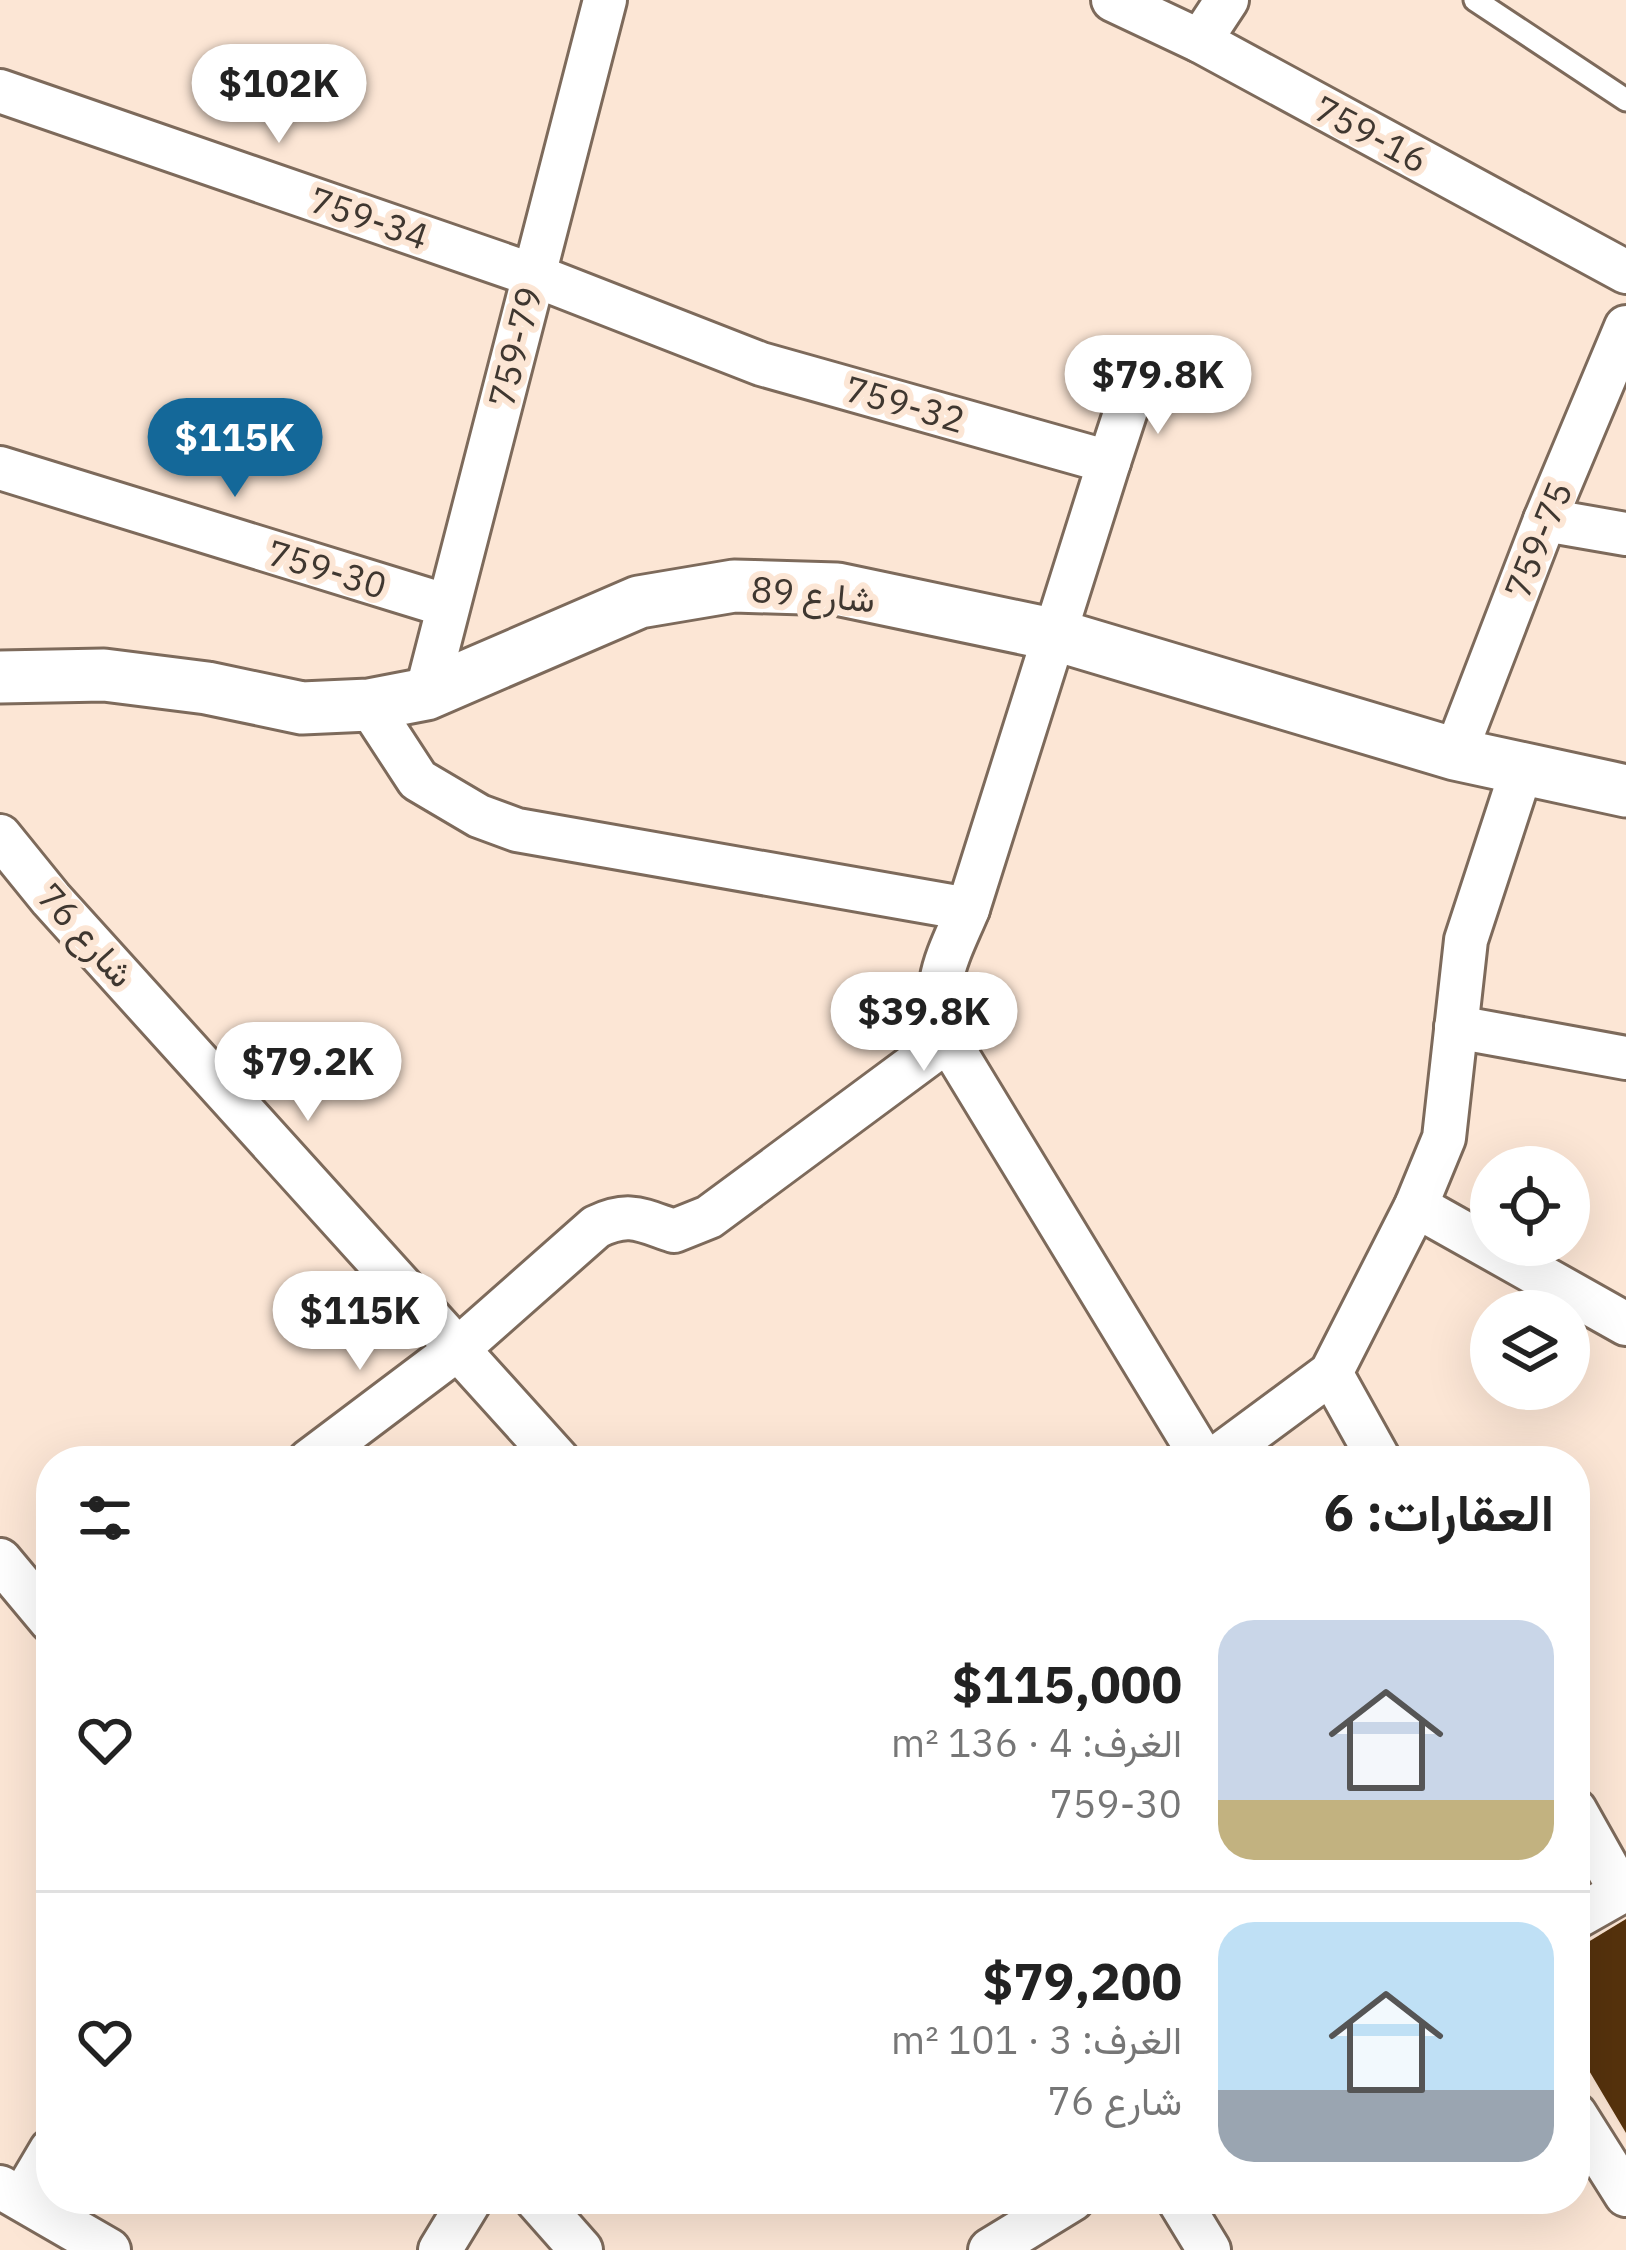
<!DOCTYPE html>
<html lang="ar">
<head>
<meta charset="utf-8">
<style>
	:root { --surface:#fff; --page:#f2f2f2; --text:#222; --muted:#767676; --line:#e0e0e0; --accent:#146899 }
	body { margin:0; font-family:"IBM Plex Sans",Vazirmatn,sans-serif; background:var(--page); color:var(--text); direction:rtl; height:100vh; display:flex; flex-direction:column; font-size:45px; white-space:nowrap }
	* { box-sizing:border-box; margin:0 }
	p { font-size:39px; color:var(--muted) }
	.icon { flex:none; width:66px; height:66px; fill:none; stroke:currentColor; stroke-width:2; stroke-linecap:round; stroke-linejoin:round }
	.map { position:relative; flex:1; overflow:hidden; direction:ltr }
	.drawer { position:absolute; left:36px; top:1446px; width:1554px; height:768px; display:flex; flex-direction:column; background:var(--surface); border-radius:48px; box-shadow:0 12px 48px #0002; direction:rtl }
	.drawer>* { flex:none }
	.controls { position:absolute; left:1470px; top:1146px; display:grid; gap:24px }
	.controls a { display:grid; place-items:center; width:120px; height:120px; border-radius:50%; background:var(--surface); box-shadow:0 12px 48px #0002; font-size:60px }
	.price { position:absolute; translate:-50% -102px; padding:0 27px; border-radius:42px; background:#fff; color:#222; font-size:39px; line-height:78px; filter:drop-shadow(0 3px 6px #0008) }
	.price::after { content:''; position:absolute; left:50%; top:72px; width:36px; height:27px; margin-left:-18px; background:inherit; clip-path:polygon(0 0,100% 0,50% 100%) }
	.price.current { background:var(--accent); color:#fff }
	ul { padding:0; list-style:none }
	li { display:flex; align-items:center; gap:36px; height:300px; padding:0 36px }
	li+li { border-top:3px solid var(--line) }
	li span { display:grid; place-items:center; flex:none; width:336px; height:240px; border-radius:36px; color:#555 }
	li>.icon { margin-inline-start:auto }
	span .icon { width:144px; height:144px; fill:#fffc; stroke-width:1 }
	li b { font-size:51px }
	h2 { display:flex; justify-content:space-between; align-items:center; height:144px; padding:0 36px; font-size:51px }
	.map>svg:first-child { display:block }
</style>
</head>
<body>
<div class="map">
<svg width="1626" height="2250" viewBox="0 0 1626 2250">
	<defs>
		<filter id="shadow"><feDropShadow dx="13" dy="8" stdDeviation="6" flood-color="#0004"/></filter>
	</defs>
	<rect width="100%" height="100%" fill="#fce6d5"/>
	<path fill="#563008" filter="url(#shadow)" d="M1626 1919V2133L1575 2047V1950Z"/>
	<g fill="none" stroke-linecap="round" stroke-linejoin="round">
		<defs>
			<path id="service" d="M1475 0 1626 100"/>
			<g id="minor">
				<path d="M1113 0 1200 41 1626 272"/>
				<path d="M1200 41 1227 0"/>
				<path d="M0 91 533 275 761 364 1109 462 968 909C947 959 929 985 948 1040L1204 1461"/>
				<path d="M1109 462 1133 389"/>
				<path d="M0 468 448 606"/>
				<path d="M1545 520 1626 534"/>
				<path d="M426 694 605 0"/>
				<path d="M369 705 418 780 479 816 517 830 968 909"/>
				<path d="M1455 754 1545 520 1626 327"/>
				<path d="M0 836 51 899 559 1461"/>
				<path d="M1456 1027 1626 1058"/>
				<path d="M1416 1206 1626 1324"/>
				<path d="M1331 1373 1380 1461"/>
				<path d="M309 1461 459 1348 596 1227C629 1211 641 1220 674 1231L709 1217 948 1040"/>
				<path d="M1212 1461 1331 1373 1416 1206 1444 1138 1466 940 1522 769"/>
				<path d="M0 1560 51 1621"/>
				<path d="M1575 1810 1621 1892"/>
				<path d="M1575 1918 1626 1889"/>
				<path d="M1575 2114 1626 2195"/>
				<path d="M0 2187 109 2250"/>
				<path d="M22 2199 51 2150"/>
				<path d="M536 2199 581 2250"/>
				<path d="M1178 2199 1209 2250"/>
				<path d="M440 2250 471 2199"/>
				<path d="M990 2250 1073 2199"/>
			</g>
			<path id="tertiary" d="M0 677 104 675 207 688 302 708 369 705 426 694 639 602 734 586 837 589 1056 635 1455 754 1626 791"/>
		</defs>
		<use href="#service" stroke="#7d6a5b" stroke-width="27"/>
		<use href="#minor" stroke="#7d6a5b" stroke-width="48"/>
		<use href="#tertiary" stroke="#7d6a5b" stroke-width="57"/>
		<use href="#service" stroke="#fff" stroke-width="21"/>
		<use href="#minor" stroke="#fff" stroke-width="42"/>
		<use href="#tertiary" stroke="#fff" stroke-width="51"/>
	</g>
	<g text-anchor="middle" stroke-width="12" stroke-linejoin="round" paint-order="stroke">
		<g font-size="36" fill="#3f3730" stroke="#fce6d5">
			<text transform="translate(1371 134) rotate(28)" y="13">759-16</text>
			<text transform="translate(369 218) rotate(19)" y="13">759-34</text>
			<text transform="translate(515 347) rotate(-76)" y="13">759-79</text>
			<text transform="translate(905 404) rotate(16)" y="13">759-32</text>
			<text transform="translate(1538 540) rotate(-68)" y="13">759-75</text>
			<text transform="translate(327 569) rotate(17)" y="13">759-30</text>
			<text transform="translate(813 594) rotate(5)" y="13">شارع 89</text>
			<text transform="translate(86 935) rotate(48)" y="13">شارع 76</text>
		</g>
	</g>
</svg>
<div class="controls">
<a><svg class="icon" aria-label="locate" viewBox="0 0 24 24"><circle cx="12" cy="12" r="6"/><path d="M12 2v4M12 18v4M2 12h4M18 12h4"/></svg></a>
<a><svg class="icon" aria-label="layers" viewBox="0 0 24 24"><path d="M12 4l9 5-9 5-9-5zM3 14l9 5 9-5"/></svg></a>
</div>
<b class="price" style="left:279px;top:146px">$102K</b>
<b class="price" style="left:1158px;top:437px">$79.8K</b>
<b class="price current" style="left:235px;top:500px">$115K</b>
<b class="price" style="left:924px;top:1074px">$39.8K</b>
<b class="price" style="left:308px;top:1124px">$79.2K</b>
<b class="price" style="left:360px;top:1373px">$115K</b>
<section class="drawer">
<h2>العقارات: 6<svg class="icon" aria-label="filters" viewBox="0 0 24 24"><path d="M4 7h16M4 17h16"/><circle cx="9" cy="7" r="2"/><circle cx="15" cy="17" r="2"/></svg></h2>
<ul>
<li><span style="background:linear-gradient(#c9d6e8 75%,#c2b280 0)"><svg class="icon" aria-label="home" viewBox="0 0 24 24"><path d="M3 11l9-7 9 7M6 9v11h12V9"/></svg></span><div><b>$115,000</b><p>الغرف: 4 · 136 m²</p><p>759-30</p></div><svg class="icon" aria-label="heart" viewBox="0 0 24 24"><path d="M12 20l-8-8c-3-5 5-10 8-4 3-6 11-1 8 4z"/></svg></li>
<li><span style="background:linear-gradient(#bfe0f5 70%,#9aa5b1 0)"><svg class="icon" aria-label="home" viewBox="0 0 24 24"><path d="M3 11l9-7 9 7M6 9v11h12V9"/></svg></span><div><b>$79,200</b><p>الغرف: 3 · 101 m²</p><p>شارع 76</p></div><svg class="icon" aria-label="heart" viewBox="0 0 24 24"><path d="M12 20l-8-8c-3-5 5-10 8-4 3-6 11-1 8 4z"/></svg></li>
</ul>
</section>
</div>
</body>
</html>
